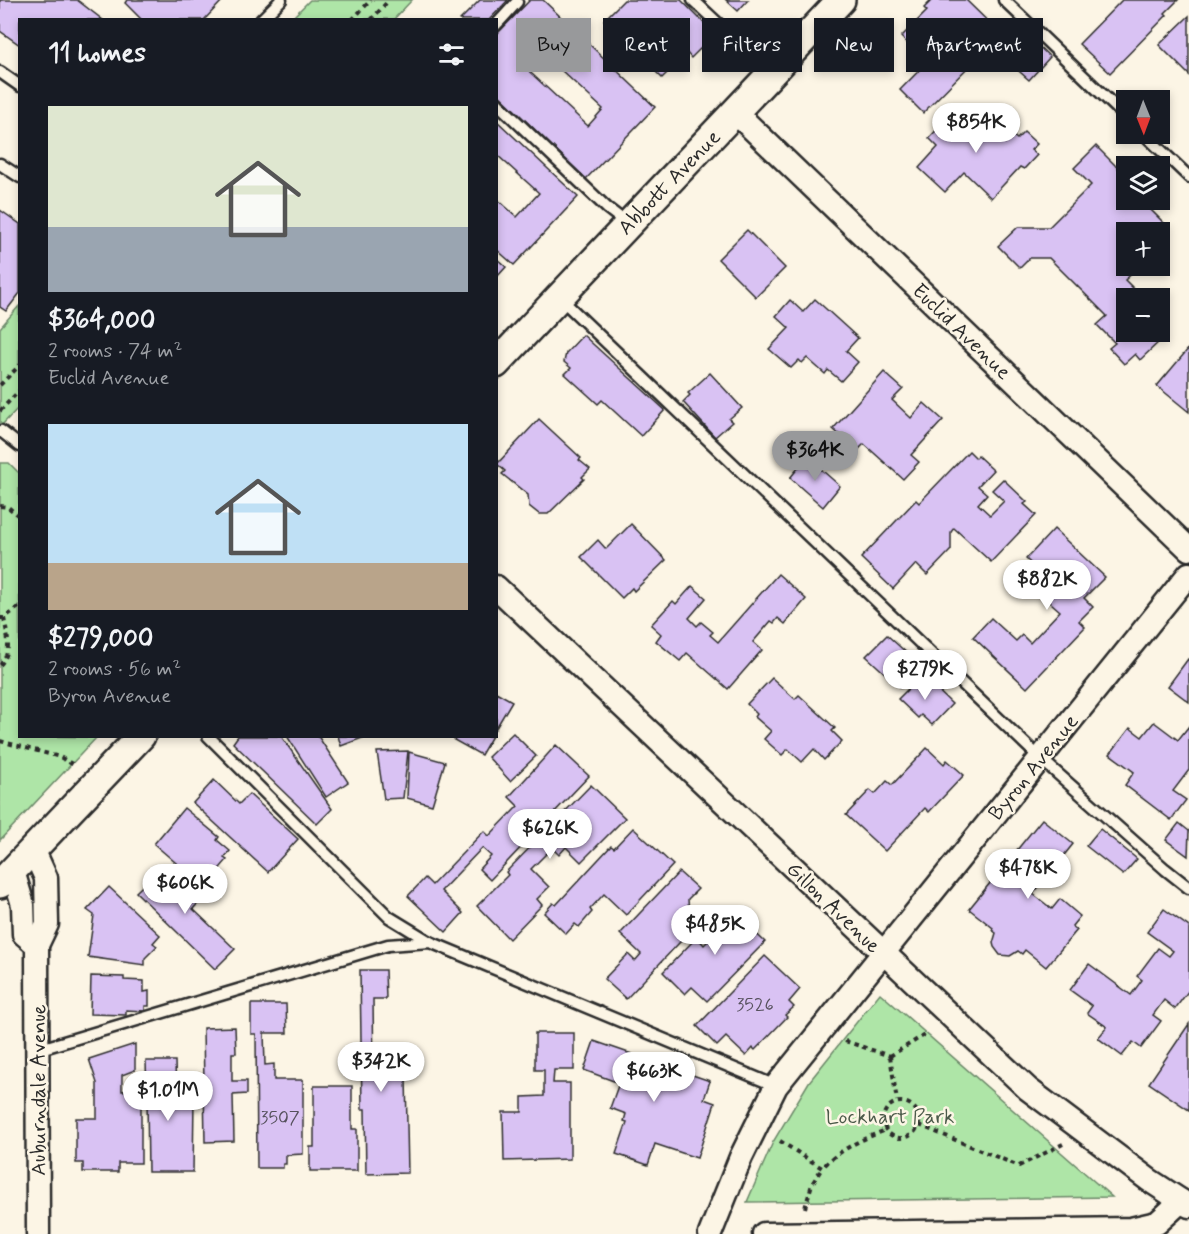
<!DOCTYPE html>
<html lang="en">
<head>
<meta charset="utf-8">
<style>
	:root { --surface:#171b24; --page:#242831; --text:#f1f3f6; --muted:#9ea1a6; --accent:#98999b }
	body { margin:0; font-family:Mynerve,sans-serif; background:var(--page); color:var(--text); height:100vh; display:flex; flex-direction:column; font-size:22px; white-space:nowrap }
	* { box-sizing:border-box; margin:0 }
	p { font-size:20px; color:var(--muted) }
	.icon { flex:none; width:33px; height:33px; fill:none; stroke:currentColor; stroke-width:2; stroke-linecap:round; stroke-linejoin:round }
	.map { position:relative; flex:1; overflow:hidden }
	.side { position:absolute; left:18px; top:18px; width:480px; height:720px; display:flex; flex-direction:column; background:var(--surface); border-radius:0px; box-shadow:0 3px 9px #0003 }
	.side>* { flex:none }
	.hud { position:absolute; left:516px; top:18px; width:570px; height:54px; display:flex; gap:12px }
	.needle { width:39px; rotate:179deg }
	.buttons { position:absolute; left:1116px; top:90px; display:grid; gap:12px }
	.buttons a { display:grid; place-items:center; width:54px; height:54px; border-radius:0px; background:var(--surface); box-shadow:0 3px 9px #0003; font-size:30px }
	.price { position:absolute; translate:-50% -51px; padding:0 14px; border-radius:21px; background:#fff; color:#222; font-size:20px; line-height:39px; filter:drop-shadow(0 2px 3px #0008) }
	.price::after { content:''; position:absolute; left:50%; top:36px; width:18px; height:14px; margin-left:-9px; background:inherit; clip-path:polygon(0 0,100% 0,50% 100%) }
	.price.selected { background:var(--accent); color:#111 }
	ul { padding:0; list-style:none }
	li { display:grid; align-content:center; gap:12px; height:318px; padding:0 30px }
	li span { display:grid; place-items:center; height:186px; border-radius:0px; color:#555 }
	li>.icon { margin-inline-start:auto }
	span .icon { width:108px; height:108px; fill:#fffc; stroke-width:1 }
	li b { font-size:26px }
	h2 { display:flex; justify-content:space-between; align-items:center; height:72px; padding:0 30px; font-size:26px }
	.chip { padding:0 21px; border-radius:0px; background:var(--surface); box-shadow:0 3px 9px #0003; font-size:21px; line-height:54px }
	.chip.selected { background:var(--accent); color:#111 }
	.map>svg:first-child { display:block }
</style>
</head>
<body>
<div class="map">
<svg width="1189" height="1234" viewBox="0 0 1189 1234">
	<rect width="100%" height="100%" fill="#fcf5e5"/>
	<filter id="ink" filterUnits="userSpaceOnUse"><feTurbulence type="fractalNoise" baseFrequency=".0167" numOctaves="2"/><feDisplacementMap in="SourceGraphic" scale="12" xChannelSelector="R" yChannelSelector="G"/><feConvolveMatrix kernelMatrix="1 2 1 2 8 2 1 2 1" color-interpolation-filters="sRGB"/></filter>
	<g filter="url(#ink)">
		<g fill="#aee5a7" stroke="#6c8869" stroke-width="1.5">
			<path d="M310 0H412L394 19H291Z"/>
			<path d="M19 306V407L0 427V328Z"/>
			<path d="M0 463H9L19 473 20 736 97 737 0 840Z"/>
			<path d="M880 993 1112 1197 747 1202 773 1142 809 1082Z"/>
		</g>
		<g fill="#d9c2f3" stroke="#2b2b2b" stroke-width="1.5" fill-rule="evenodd">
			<path d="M0 0H77L103 20H20V45L0 31Z"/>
			<path d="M127 0H223L204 20H142L125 3Z"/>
			<path d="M480 0H508L489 20H460Z"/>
			<path d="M530 0H543L655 107 586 179 496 92V35ZM534 45 603 109 588 126 519 62Z"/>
			<path d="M624 0H681L715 34 691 58 687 53 662 78 604 20Z"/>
			<path d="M726 0H748L738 11Z"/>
			<path d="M932 0H966L1004 37 978 63 975 60 923 113 900 90 953 36 942 25 916 52 901 37 927 11 924 8Z"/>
			<path d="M1122 0H1178L1165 13 1167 15 1110 73 1079 44Z"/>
			<path d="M1189 16V75L1159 45Z"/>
			<path d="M1023 31 1050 57 1029 80 1001 55Z"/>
			<path d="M974 104 994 123 989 129 1005 143 1012 135 1017 139 1024 132 1037 144 1031 150 1037 155 1024 169 1020 167 991 198 964 172 945 192 919 168 938 147 929 138 948 118 957 127 966 118 963 116Z"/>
			<path d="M496 120 578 197 514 265 496 249V198L517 217 539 193 496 154Z"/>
			<path d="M1096 146 1126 176V200H1146L1143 202 1164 223 1154 232H1126V266H1140L1125 280 1143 298H1126V332H1157L1155 334 1161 340 1140 360 1135 354 1124 364 1109 348 1115 343 1097 325 1107 316 1049 258H1030L1020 268 998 246 1018 227H1049L1091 185 1074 168Z"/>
			<path d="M0 210 20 224V293L6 311 0 307Z"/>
			<path d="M747 230 785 268 756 297 718 259Z"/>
			<path d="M496 258 506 267 496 278Z"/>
			<path d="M815 299 858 338 846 351 858 362 841 381 828 370 825 374 807 358 802 363 799 360 791 368 769 349 789 328 776 316 790 300 803 312Z"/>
			<path d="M1160 315 1167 322 1160 329Z"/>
			<path d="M583 335 665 410 641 436 602 400 598 404 565 374 571 368 564 362 566 353Z"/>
			<path d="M1189 348V412L1157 386Z"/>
			<path d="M884 372 903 389 892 400 911 418 924 403 943 420 911 455 919 462 903 479 864 444 857 451 833 429Z"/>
			<path d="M710 373 742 408 729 419 732 422 715 437 683 402 690 395 688 393Z"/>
			<path d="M539 419 581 458 579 460 590 469 582 477 584 479 548 514H539L529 506 528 495 502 474 505 471 497 464Z"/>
			<path d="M969 451 976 458 978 456 993 470 978 486 987 494 978 504 990 515 1004 501 992 490 1003 479 1027 502 1024 504 1036 515 991 562 954 528 951 532V550L927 575 916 564 893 589 861 558 916 500 919 503Z"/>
			<path d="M807 457 840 486 823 507 790 478Z"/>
			<path d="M631 524 666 560 634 591 632 588 622 598 581 557 598 540 606 549Z"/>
			<path d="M1054 529 1105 577 1084 598 1093 607 1079 621 1085 627 1027 688 973 637 991 618 1016 641 1022 635 1030 643 1060 611 1043 596 1054 585 1026 559Z"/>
			<path d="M778 574 806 599 785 624 778 618 774 623 771 621 753 642 762 650 728 689 687 653 680 661 656 641 661 634 651 625 673 601 676 604 692 586 706 598 689 618 697 626 701 622 713 632 710 635 718 642Z"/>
			<path d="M887 635 921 666 901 688 866 656Z"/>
			<path d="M1188 659 1189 660V702L1168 686Z"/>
			<path d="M922 675 952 704 932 725 921 715 918 718 898 699Z"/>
			<path d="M772 678 795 699 799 695 835 728 832 731 842 741 824 760 814 749 802 762 788 749 782 755 764 739 771 731 755 717 757 714 747 704Z"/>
			<path d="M496 692 512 701 496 728Z"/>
			<path d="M1154 722 1178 740 1189 726V770L1173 791 1186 800 1171 820 1125 785 1134 772 1110 754 1130 728 1142 737Z"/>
			<path d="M513 733 536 756 510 781 488 757Z"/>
			<path d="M238 736H281L332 809 317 824 233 743Z"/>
			<path d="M287 736H318L348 782 326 797Z"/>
			<path d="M338 736H365V737L341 746Z"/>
			<path d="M456 736H492L481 755 454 740Z"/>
			<path d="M556 745 589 776 490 880 479 869 491 856 482 848 441 891 463 913 446 932 408 896 425 878 432 885 484 831 489 836 518 806 509 797Z"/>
			<path d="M927 748 944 764 947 760 964 775 929 812 925 808 885 851 846 815 870 790 875 794 887 781 892 785Z"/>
			<path d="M408 751 403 798 384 799 377 752Z"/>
			<path d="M409 752 445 762 432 805 407 798Z"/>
			<path d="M214 780 239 804 249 794 298 839 268 872 193 803Z"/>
			<path d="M591 785 625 818 581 862 566 847 559 855 552 848 531 869 549 887 537 899 542 905 509 939 477 906 508 875 506 872Z"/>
			<path d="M184 808 219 837 217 840 230 851 224 858 227 860 204 887 154 844Z"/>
			<path d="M1042 819 1073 844 1033 894 1052 909 1060 899 1080 916 1072 926 1077 930 1046 967 1025 950 1022 954 1018 951 1010 956 1000 955 994 947 993 943 996 933 992 930 993 928 969 909Z"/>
			<path d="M1179 823 1189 831 1188 856 1166 840Z"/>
			<path d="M633 828 673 865 626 915 604 894 590 909 592 912 579 927 575 924 566 934 544 913 553 903 556 905 611 846 614 848Z"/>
			<path d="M1100 829 1137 859 1123 875 1086 846Z"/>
			<path d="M167 866 202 899 193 909 235 949 215 969 136 892 158 871 160 873Z"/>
			<path d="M679 872 698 889 688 899 689 914 698 923 626 999 604 979 628 954 635 961 641 954 620 934Z"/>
			<path d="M109 887 160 935 153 943 157 946 145 958V965L88 957 94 915 87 910Z"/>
			<path d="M727 906 765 942 707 1001 692 987 685 994 663 972 697 937 704 945 715 934 707 927Z"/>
			<path d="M1164 909 1189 927V990L1175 1009 1164 1000 1153 1015 1161 1021 1141 1048 1133 1042 1122 1056 1098 1038 1107 1027 1087 1013 1092 1006 1070 990 1089 964 1131 995 1142 980 1137 976 1158 948 1169 956 1173 951 1147 932Z"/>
			<path d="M765 956 800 989 789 1002 794 1007 785 1015 787 1017 755 1050 753 1048 746 1056 726 1037 717 1046 697 1026Z"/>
			<path d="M360 970H385L386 999H373L374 1078 406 1077 408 1173 366 1174 365 1109H362Z"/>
			<path d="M91 976 124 977V980L144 981V992L149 991V1006H145V1011L126 1010V1015L90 1014Z"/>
			<path d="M251 1004H286L287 1033H264L265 1065 274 1064V1080H303V1154L286 1155V1164H283V1168H257L256 1034H251Z"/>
			<path d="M1189 1024V1110L1149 1083Z"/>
			<path d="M235 1027 236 1053H232V1081H247V1094L233 1095 234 1141 205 1142 203 1028Z"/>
			<path d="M535 1033H574V1070H554L553 1083H570V1159L504 1161 503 1112H522V1097L544 1096V1070H535Z"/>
			<path d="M594 1041 710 1081 704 1099 715 1103 697 1158 655 1144 648 1165 616 1154 627 1122 624 1121 626 1114 610 1108 619 1083 584 1070Z"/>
			<path d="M135 1044V1070L122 1075V1091L141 1090V1163H118V1172H83V1163H76V1118H97V1083L89 1059Z"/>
			<path d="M146 1061H175L176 1098H194L193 1172H148L147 1098H152V1093H147Z"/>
			<path d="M314 1086H352V1129H357V1171H310V1147H314Z"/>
		</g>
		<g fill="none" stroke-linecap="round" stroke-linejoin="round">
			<defs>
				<g id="service">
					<path d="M693 0 772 74"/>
					<path d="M1004 0 1126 117"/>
					<path d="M261 20 281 0"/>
					<path d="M496 25 517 2"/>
					<path d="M0 72 20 86"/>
					<path d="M496 102 607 208 629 225"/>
					<path d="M1144 134 1189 177"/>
					<path d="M0 164 20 177"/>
					<path d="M560 298 1040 758 1165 869 1189 888"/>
					<path d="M0 432 1 431 20 446"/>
					<path d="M208 736 389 917 430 942"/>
					<path d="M37 1050 388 945 430 942 776 1086"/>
				</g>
				<g id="minor">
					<path d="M736 113 1189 549"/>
					<path d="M496 587 1028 1089 1149 1180 1189 1206"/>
					<path d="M33 849 46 878 47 924 37 945 38 1234"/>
					<path d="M13 871 23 905 24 934 37 945"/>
					<path d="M710 1234 741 1157 776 1086 1189 574"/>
					<path d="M764 1234 1131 1229 1157 1223 1181 1201"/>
				</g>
				<g id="tertiary">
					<path d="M496 364 841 0"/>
					<path d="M0 884 141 736"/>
				</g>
			</defs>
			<use href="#service" stroke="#2b2b2b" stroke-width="15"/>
			<use href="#minor" stroke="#2b2b2b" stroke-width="27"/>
			<use href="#tertiary" stroke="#2b2b2b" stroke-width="32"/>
			<g stroke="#2b2b2b" stroke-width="4" stroke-dasharray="4.5 4.5" stroke-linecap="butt">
				<path d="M352 20 371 0"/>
				<path d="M371 20 389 0"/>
				<path d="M0 385 20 365"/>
				<path d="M0 411 20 390"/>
				<path d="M0 506 8 507 20 517"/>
				<path d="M0 618H4L20 606"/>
				<path d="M0 665C13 651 7 635 4 618"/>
				<path d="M0 741 60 757 74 765"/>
				<path d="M845 1041 890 1056"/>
				<path d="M890 1056 897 1101"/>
				<path d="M890 1056 926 1034"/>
				<circle cx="901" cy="1120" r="18"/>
				<path d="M919 1125 1019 1166 1063 1144"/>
				<path d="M780 1141 822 1168C840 1149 862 1139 886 1130"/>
				<path d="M805 1208 812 1184 822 1168"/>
			</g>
			<use href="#service" stroke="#fcf5e5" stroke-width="10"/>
			<use href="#minor" stroke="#fcf5e5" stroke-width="22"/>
			<use href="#tertiary" stroke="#fcf5e5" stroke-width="27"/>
		</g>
	</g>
	<g text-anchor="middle" stroke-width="5" stroke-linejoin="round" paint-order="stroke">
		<g font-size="18" fill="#56515d">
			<text x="755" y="1010">3526</text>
			<text x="280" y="1123">3507</text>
		</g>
		<g font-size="21" fill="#2b2b2b" stroke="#fcf5e5">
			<text transform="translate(669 182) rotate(-46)" y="7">Abbott Avenue</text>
			<text transform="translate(962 331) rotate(44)" y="7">Euclid Avenue</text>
			<text transform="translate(1033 767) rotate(-51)" y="7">Byron Avenue</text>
			<text transform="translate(834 907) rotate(44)" y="7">Gillon Avenue</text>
			<text transform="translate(38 1090) rotate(-90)" y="7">Auburndale Avenue</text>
		</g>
		<g font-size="21" fill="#4c5a4a" stroke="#fcf5e5">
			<text x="890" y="1123">Lockhart Park</text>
		</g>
	</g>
</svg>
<div class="buttons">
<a><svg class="needle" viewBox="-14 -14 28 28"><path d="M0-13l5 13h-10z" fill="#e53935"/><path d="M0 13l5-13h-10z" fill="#9ea1a6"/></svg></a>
<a><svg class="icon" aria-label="layers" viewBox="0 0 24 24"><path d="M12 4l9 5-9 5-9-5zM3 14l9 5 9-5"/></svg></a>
<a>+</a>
<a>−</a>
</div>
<b class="price" style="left:976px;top:154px">$854K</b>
<b class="price selected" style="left:815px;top:482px">$364K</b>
<b class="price" style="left:1047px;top:611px">$882K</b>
<b class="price" style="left:925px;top:701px">$279K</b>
<b class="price" style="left:550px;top:860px">$626K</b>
<b class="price" style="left:1028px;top:900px">$478K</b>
<b class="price" style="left:185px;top:915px">$606K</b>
<b class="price" style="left:715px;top:956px">$485K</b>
<b class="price" style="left:381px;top:1093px">$342K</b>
<b class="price" style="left:654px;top:1103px">$663K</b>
<b class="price" style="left:168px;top:1122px">$1.01M</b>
<div class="hud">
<a class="chip selected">Buy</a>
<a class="chip">Rent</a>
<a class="chip">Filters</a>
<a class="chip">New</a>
<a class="chip">Apartment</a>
</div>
<section class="side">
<h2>11 homes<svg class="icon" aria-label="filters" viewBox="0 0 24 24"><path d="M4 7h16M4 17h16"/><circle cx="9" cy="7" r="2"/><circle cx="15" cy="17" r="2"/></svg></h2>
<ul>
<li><span style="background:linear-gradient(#dfe7d0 65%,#9aa5b1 0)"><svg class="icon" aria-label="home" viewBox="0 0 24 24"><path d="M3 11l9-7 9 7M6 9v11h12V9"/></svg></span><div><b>$364,000</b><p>2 rooms · 74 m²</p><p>Euclid Avenue</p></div></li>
<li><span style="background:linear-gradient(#bfe0f5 75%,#b9a48a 0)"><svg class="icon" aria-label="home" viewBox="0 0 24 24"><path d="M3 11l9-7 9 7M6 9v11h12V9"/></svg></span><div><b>$279,000</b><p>2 rooms · 56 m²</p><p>Byron Avenue</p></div></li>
</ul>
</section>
</div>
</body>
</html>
